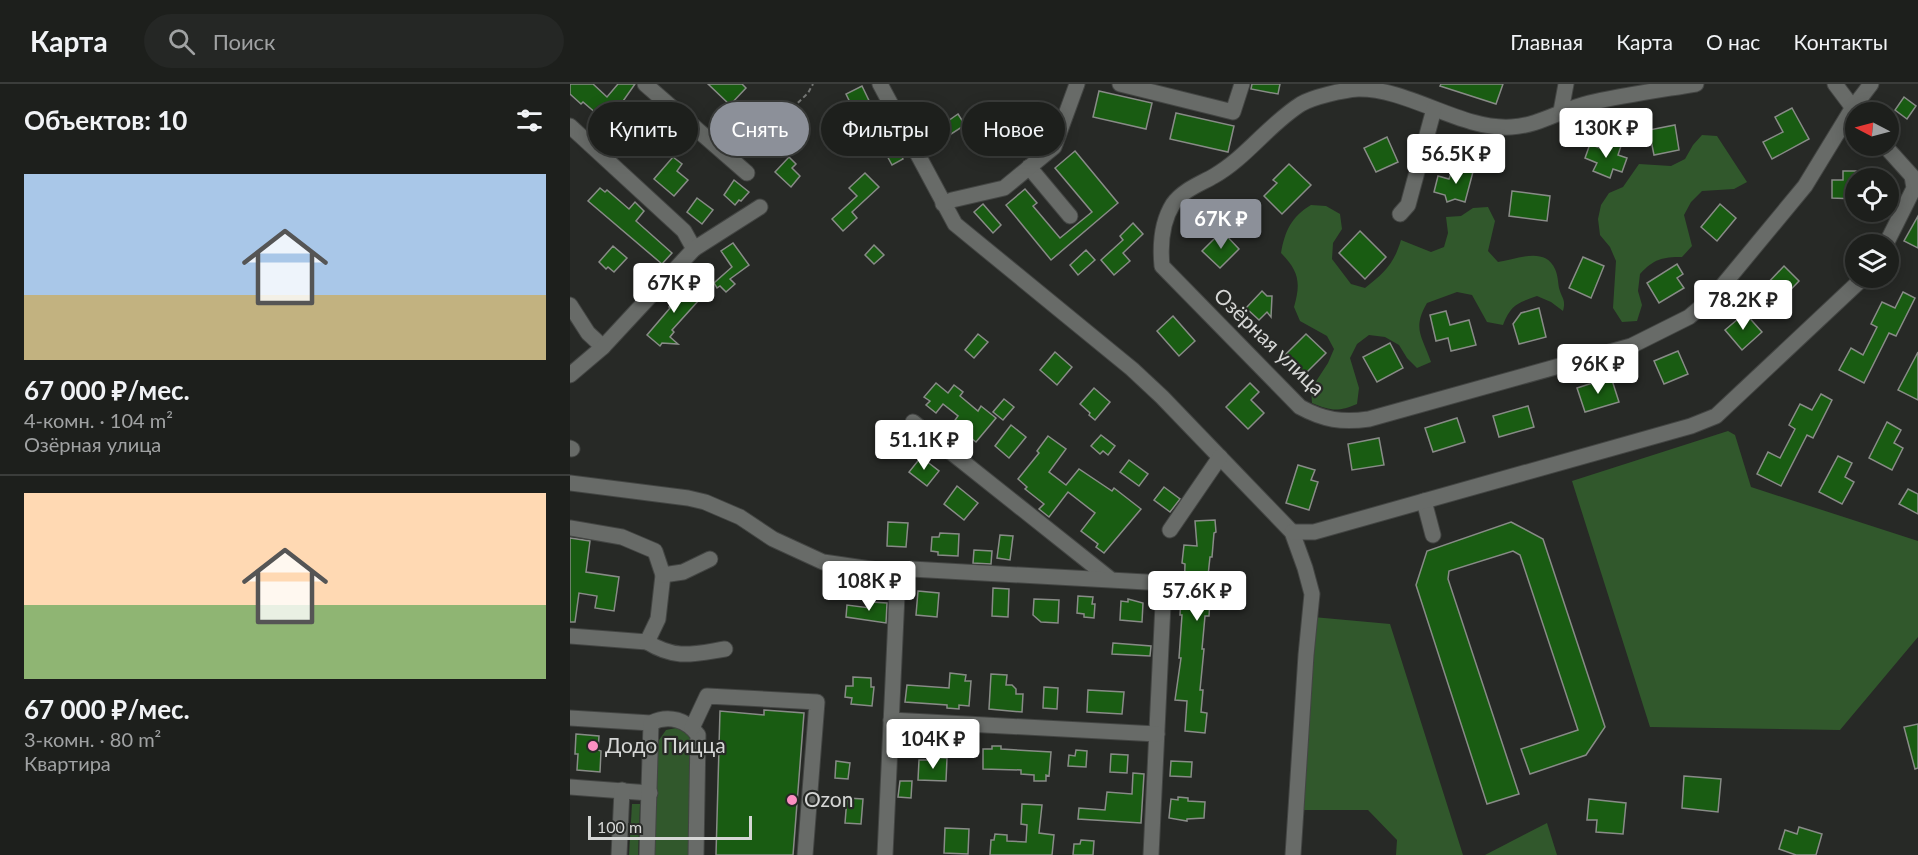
<!DOCTYPE html>
<html lang="ru">
<head>
<meta charset="utf-8">
<style>
	:root { --surface:#1d1f1c; --page:#252725; --text:#f1f3f6; --muted:#a0a2a3; --line:#3b3d3b; --accent:#8c9099 }
	body { margin:0; font-family:Lato,sans-serif; background:var(--page); color:var(--text); height:100vh; display:flex; flex-direction:column; font-size:22px; white-space:nowrap }
	* { box-sizing:border-box; margin:0 }
	p { font-size:20px; color:var(--muted) }
	.icon { flex:none; width:33px; height:33px; fill:none; stroke:currentColor; stroke-width:2; stroke-linecap:round; stroke-linejoin:round }
	.map { position:relative; flex:1; overflow:hidden }
	.drawer { display:flex; flex-direction:column; background:var(--surface); width:570px }
	.drawer>* { flex:none }
	.hud { position:absolute; left:18px; top:18px; width:570px; height:54px; display:flex; gap:12px }
	.needle { width:39px; rotate:276deg }
	.buttons { position:absolute; left:1275px; top:18px; display:grid; gap:12px }
	.buttons a { display:grid; place-items:center; width:54px; height:54px; border-radius:50%; background:var(--surface); box-shadow:0 3px 15px #0003,0 0 0 2px var(--line); font-size:30px }
	.scale { position:absolute; left:18px; bottom:15px; width:164px; box-sizing:border-box; padding-left:6px; border:3px solid #d6d7d6; border-top:0; font-size:16px; line-height:21px; white-space:nowrap; color:#d6d7d6; -webkit-text-stroke:4px #272926; paint-order:stroke }
	.price { position:absolute; translate:-50% -51px; padding:0 14px; border-radius:6px; background:#fff; color:#222; font-size:20px; line-height:39px; filter:drop-shadow(0 2px 3px #0008) }
	.price::after { content:''; position:absolute; left:50%; top:36px; width:18px; height:14px; margin-left:-9px; background:inherit; clip-path:polygon(0 0,100% 0,50% 100%) }
	.price.current { background:var(--accent); color:#fff }
	ul { padding:0; list-style:none }
	li { display:grid; align-content:center; gap:12px; height:318px; padding:0 24px }
	li+li { border-top:2px solid var(--line) }
	li span { display:grid; place-items:center; height:186px; border-radius:0px; color:#555 }
	li>.icon { margin-inline-start:auto }
	span .icon { width:108px; height:108px; fill:#fffc; stroke-width:1 }
	li b { font-size:26px }
	h2 { display:flex; justify-content:space-between; align-items:center; height:72px; padding:0 24px; font-size:26px }
	.pill { padding:0 21px; border-radius:27px; background:var(--surface); box-shadow:0 3px 15px #0003,0 0 0 2px var(--line); font-size:21px; line-height:54px }
	.pill.current { background:var(--accent); color:#fff }
	header { display:flex; align-items:center; gap:36px; box-sizing:border-box; height:84px; padding:0 30px; background:var(--surface); border-bottom:2px solid var(--line) }
	header strong { font-size:28px }
	nav { display:flex; gap:33px; margin-inline-start:auto; font-size:21px }
	.search { width:420px; height:54px; background:var(--page); display:flex; align-items:center; gap:15px; box-sizing:border-box; padding:0 21px; border-radius:33px; color:var(--muted); font-size:22px }
	main { display:flex; flex:1; min-height:0 }
	.map>svg:first-child { display:block }
</style>
</head>
<body>
<header>
<strong>Карта</strong>
<div class="search"><svg class="icon" aria-label="search" viewBox="0 0 24 24"><circle cx="10" cy="10" r="6"/><path d="M15 15l6 6"/></svg>Поиск</div>
<nav><a>Главная</a><a>Карта</a><a>О нас</a><a>Контакты</a></nav>
</header>
<main>
<section class="drawer">
<h2>Объектов: 10<svg class="icon" aria-label="filters" viewBox="0 0 24 24"><path d="M4 7h16M4 17h16"/><circle cx="9" cy="7" r="2"/><circle cx="15" cy="17" r="2"/></svg></h2>
<ul>
<li><span style="background:linear-gradient(#a9c7e8 65%,#c2b280 0)"><svg class="icon" aria-label="home" viewBox="0 0 24 24"><path d="M3 11l9-7 9 7M6 9v11h12V9"/></svg></span><div><b>67 000 ₽/мес.</b><p>4-комн. · 104 m²</p><p>Озёрная улица</p></div></li>
<li><span style="background:linear-gradient(#ffd9b3 60%,#8fb573 0)"><svg class="icon" aria-label="home" viewBox="0 0 24 24"><path d="M3 11l9-7 9 7M6 9v11h12V9"/></svg></span><div><b>67 000 ₽/мес.</b><p>3-комн. · 80 m²</p><p>Квартира</p></div></li>
</ul>
</section>
<div class="map">
<svg width="1348" height="771" viewBox="0 0 1348 771">
	<rect width="100%" height="100%" fill="#272926"/>
	<g fill="#31582c">
		<path d="M1132 51 1147 52 1177 98 1164 105 1132 107 1121 118 1114 131 1122 162 1112 173C1092 173 1084 175 1070 190L1068 207 1072 221 1067 237 1052 238 1043 224 1046 177 1040 163 1030 151 1028 135 1031 121 1039 109 1053 103 1069 80 1101 82 1115 75 1123 61Z"/>
		<path d="M741 121 756 122 770 130 772 145 763 159 762 175 781 200 795 204C814 189 824 180 831 156L861 168 874 163 878 149 876 133 891 132 903 124 918 123 925 137 918 167 928 178C947 175 975 162 985 185 988 192 988 198 989 204 992 215 996 215 993 227L981 218 967 212C947 219 941 221 933 241L917 238 902 211 887 208 857 219C842 245 852 252 861 278L847 284 837 274 829 261 815 253 799 251 787 260 780 274 789 304 787 320C768 328 761 327 742 319L741 305 758 279 764 265 757 252 730 237 724 223C731 199 729 187 711 169 715 147 721 133 741 121Z"/>
		<path d="M1158 347 1165 351 1181 403 1348 457V553L1270 646 1080 643 1002 397Z"/>
		<path d="M743 533 820 540 893 771H826L827 756 798 726H730Z"/>
		<path d="M106 644 114 646 121 653 120 771H82L87 659 96 646Z"/>
		<path d="M62 720H70L68 771H59Z"/>
		<path d="M977 739 987 771H915Z"/>
	</g>
	<g fill="#195c12" stroke="#888b87" stroke-width="1.5">
		<path d="M0 0H23L37 13 48 0H65L51 20 62 30 44 52 34 44 37 42 27 33 28 31 13 18 11 20 0 10Z"/>
		<path d="M138 0H172L176 4 160 21Z"/>
		<path d="M682 0H710L708 10 681 5Z"/>
		<path d="M871 0H933L926 20 870 2Z"/>
		<path d="M292 2 304 27 288 35 276 10Z"/>
		<path d="M529 7 582 19 576 45 523 33Z"/>
		<path d="M1334 13 1346 22 1337 35 1325 26Z"/>
		<path d="M82 19 98 34 91 41 87 37 83 41 72 31Z"/>
		<path d="M1222 24 1239 55 1202 75 1193 58 1213 48 1205 33Z"/>
		<path d="M606 29 664 42 658 68 600 55Z"/>
		<path d="M388 30 395 41 375 54 368 44Z"/>
		<path d="M461 34 468 45 441 63 434 53Z"/>
		<path d="M1105 41 1109 66 1084 71 1079 46Z"/>
		<path d="M817 53 828 78 806 88 794 64Z"/>
		<path d="M1035 56 1051 62 1048 71 1057 74 1052 88 1043 85 1040 94 1023 87 1027 79 1015 74 1020 60 1032 65Z"/>
		<path d="M325 60 333 75 322 81 314 66Z"/>
		<path d="M505 67 548 119 481 176 436 121 455 105 467 119 463 122 490 154 522 128 485 84Z"/>
		<path d="M103 73 112 80 107 87 118 96 104 112 84 95Z"/>
		<path d="M219 73 226 80 222 84 230 92 221 103 205 88Z"/>
		<path d="M719 80 741 101 712 130 694 112 707 99 703 96Z"/>
		<path d="M892 80 904 84 895 118 885 115 877 118 875 111 864 108 868 92 879 95 881 89 889 91Z"/>
		<path d="M1273 87H1286V115L1262 114V96H1273Z"/>
		<path d="M295 89 309 103 282 128 287 134 273 147 262 135 287 112 279 104Z"/>
		<path d="M164 96 179 108 171 117 169 116 165 121 154 111Z"/>
		<path d="M30 104 35 108 37 106 59 125 65 118 74 127 66 137 102 169 92 180 18 117Z"/>
		<path d="M942 107 980 112 977 137 939 132Z"/>
		<path d="M127 114 143 126 132 140 117 128Z"/>
		<path d="M413 120 431 141 423 149 404 128Z"/>
		<path d="M1150 120 1166 134 1147 157 1131 143Z"/>
		<path d="M1348 132V164L1334 157Z"/>
		<path d="M563 139 573 150 553 169 560 177 544 191 531 176 553 156 550 152Z"/>
		<path d="M652 147 669 165 650 184 632 167Z"/>
		<path d="M790 147 816 173 795 195 769 169Z"/>
		<path d="M163 159 179 181 160 195 165 200 156 208 150 202 147 204 144 199 162 183 151 167Z"/>
		<path d="M304 161 314 171 304 180 295 171Z"/>
		<path d="M43 162 57 174 44 188 38 183 36 185 29 178Z"/>
		<path d="M516 166 525 176 508 191 500 181Z"/>
		<path d="M1013 173 1034 182 1021 214 999 204Z"/>
		<path d="M1107 180 1113 190 1107 194 1114 204 1089 219 1077 199Z"/>
		<path d="M1214 182 1229 197 1210 217 1195 202Z"/>
		<path d="M117 198 126 206 122 210 129 216 102 246 104 248 100 253 108 260 92 259 90 262 77 251 100 224 99 223 101 220 97 216 101 211 99 209 106 201 111 206Z"/>
		<path d="M692 207 697 212H702L701 233 697 228 689 236 676 224Z"/>
		<path d="M1333 208 1345 214 1326 252 1319 249 1294 299 1269 286 1281 264 1293 271 1307 243 1301 240 1312 218 1325 224Z"/>
		<path d="M969 224 976 253 949 260 943 240 951 229Z"/>
		<path d="M876 227 880 241 899 236 906 261 881 267 878 254 866 257 860 231Z"/>
		<path d="M1175 229 1192 248 1172 266 1155 246Z"/>
		<path d="M603 232 625 257 609 272 587 247Z"/>
		<path d="M408 250 418 258 404 274 395 266Z"/>
		<path d="M736 250 756 269 733 292 714 272Z"/>
		<path d="M820 259 833 284 807 298 793 273Z"/>
		<path d="M1108 267 1118 290 1094 300 1084 277Z"/>
		<path d="M485 268 502 283 487 301 470 286Z"/>
		<path d="M1348 268V316L1328 306Z"/>
		<path d="M1041 293 1049 318 1015 328 1007 304Z"/>
		<path d="M366 299 378 309 384 301 393 308 390 312 408 327 411 322 426 334 406 358 401 354 398 358 388 349 391 346 383 339 388 332 373 320 366 329 356 321 360 317 354 313Z"/>
		<path d="M680 299 689 308 681 316 694 329 678 345 656 323Z"/>
		<path d="M524 304 540 318 525 336 519 331 520 329 510 320Z"/>
		<path d="M1251 310 1262 316 1243 354 1237 351 1211 402 1187 390 1198 368 1210 374 1225 345 1219 341 1230 320 1242 326Z"/>
		<path d="M434 315 444 323 433 336 423 328Z"/>
		<path d="M958 322 964 343 929 353 923 332Z"/>
		<path d="M887 334 895 358 863 368 855 344Z"/>
		<path d="M1317 338 1331 346 1324 359 1333 364 1322 386 1299 374Z"/>
		<path d="M441 341 456 353 439 374 425 362Z"/>
		<path d="M531 351 545 362 538 371 533 367 530 370 521 362Z"/>
		<path d="M478 352 496 365 479 388 496 401 509 385 542 407 544 404 571 425 534 469 526 463 528 460 511 447 525 429 498 408 479 433 469 425 474 420 455 405 457 403 448 395 469 369 467 367Z"/>
		<path d="M809 354 814 381 782 386 778 360Z"/>
		<path d="M1268 372 1282 379 1275 393 1284 398 1272 420 1249 408Z"/>
		<path d="M351 373 369 387 357 402 339 388Z"/>
		<path d="M559 376 578 390 569 402 550 388Z"/>
		<path d="M728 381 745 386 741 396 748 398 739 426 716 419Z"/>
		<path d="M387 402 408 419 394 436 374 420Z"/>
		<path d="M594 403 610 415 600 428 584 416Z"/>
		<path d="M1338 405 1348 410V430L1329 420Z"/>
		<path d="M645 436 646 448 644 449 642 473H640L637 501 662 502V517L640 516 639 532H635L632 565H634L630 606H633L631 628 637 629 635 649 615 647 617 617 605 616 611 574H609L612 531H610L611 513H614L615 480 612 479 614 461 627 462 625 437Z"/>
		<path d="M318 438 338 439 336 463 317 462Z"/>
		<path d="M941 438 973 455 1035 643 1016 671 960 690 951 665 1008 646 950 471 943 467 879 487 878 495 949 710 917 720 846 501 857 467Z"/>
		<path d="M370 449 389 450 388 472 368 471V468L361 467 362 453H369Z"/>
		<path d="M430 451 443 452 440 476 427 474Z"/>
		<path d="M0 454 20 457 16 488 49 493 44 527 25 524 27 512 9 509 5 538H0Z"/>
		<path d="M404 466 422 467 421 480 403 479Z"/>
		<path d="M423 504 439 505 438 533 422 532Z"/>
		<path d="M348 507 369 509 367 533 346 531Z"/>
		<path d="M508 512 523 513 522 520H525L524 534 514 533V530L507 529Z"/>
		<path d="M464 515 489 516 488 539 471 538 463 531Z"/>
		<path d="M558 515 573 519 572 538 550 536 551 517 558 518Z"/>
		<path d="M301 518 317 519 316 539 276 533 277 521 300 524Z"/>
		<path d="M543 559 581 562 580 572 542 570Z"/>
		<path d="M380 589 396 591 395 597H401L399 622 389 621V625L377 624V621L335 618 337 601 379 604Z"/>
		<path d="M421 590 437 591 436 601H442L446 605V610H453L452 628 419 625Z"/>
		<path d="M283 593 301 594V603H304L302 622 281 620 282 614 275 613 276 602H283Z"/>
		<path d="M474 603 488 604 487 625 473 624Z"/>
		<path d="M518 606 554 608 552 630 517 628Z"/>
		<path d="M194 626 234 629 223 771H146L150 627 194 631Z"/>
		<path d="M1348 640V684L1345 685 1334 643Z"/>
		<path d="M6 650 29 652 28 666 31 667 30 688 7 686 8 670H5Z"/>
		<path d="M422 662H431V665L481 668 479 692 476 691V697H464V691L451 690V686L413 685V665H422Z"/>
		<path d="M506 666 517 667 516 683 498 682 499 671 505 672Z"/>
		<path d="M541 670 558 671 557 689 540 688Z"/>
		<path d="M362 673 377 674 376 697 348 696 349 676H361Z"/>
		<path d="M266 677 280 679 278 695 265 694Z"/>
		<path d="M601 677 622 678 621 693 600 692Z"/>
		<path d="M563 689 574 690 571 739 508 735 509 724 535 726 537 708 562 710Z"/>
		<path d="M1114 692 1151 695 1148 728 1112 724Z"/>
		<path d="M330 697H342L341 714 328 713Z"/>
		<path d="M608 713 618 714V717L635 718 634 734 617 735V737L599 734 601 715 608 716Z"/>
		<path d="M277 714 293 715 291 740 275 739Z"/>
		<path d="M1019 715 1056 719 1053 750 1026 748 1027 736H1017Z"/>
		<path d="M452 720 472 721 469 749 484 751 482 771H420L421 756H424L425 750 437 751V757L456 758 457 741 451 740Z"/>
		<path d="M1229 743 1252 750 1246 771H1226L1209 765 1215 746 1227 750Z"/>
		<path d="M375 744 399 745 398 770 374 769Z"/>
		<path d="M511 756 524 757 523 771H503L504 760H510Z"/>
	</g>
	<g fill="none" stroke-linecap="round" stroke-linejoin="round">
		<defs>
			<g id="minor">
				<path d="M75 0 177 89"/>
				<path d="M310 0 385 140 562 285 592 313 722 448 735 484 742 510 736 571 723 771"/>
				<path d="M550 0 663 28 672 0"/>
				<path d="M1126 0C1090 6 1054 11 1019 19 993 25 968 42 941 43 891 46 838 4 788 5 773 6 743 13 731 20 699 40 677 73 644 92 630 100 613 106 603 120 591 139 590 161 592 182L730 323C754 336 772 339 799 335L1061 262 1119 233 1144 212 1235 102 1282 25 1301 0"/>
				<path d="M1265 0 1286 28"/>
				<path d="M991 27 996 0"/>
				<path d="M0 42 114 147 124 165"/>
				<path d="M1315 62 1342 92 1344 104 1316 160"/>
				<path d="M459 83 500 132"/>
				<path d="M373 120 382 116 434 104 484 63 507 0"/>
				<path d="M830 130 838 121 864 25"/>
				<path d="M0 221 18 249 33 263"/>
				<path d="M0 291 33 263 124 165 190 123"/>
				<path d="M343 338 539 494"/>
				<path d="M0 364 2 365"/>
				<path d="M0 399 118 414 135 418 170 433 203 455 253 478 328 489 341 485 594 499 581 771"/>
				<path d="M854 417 863 451"/>
				<path d="M0 444 52 453 85 467 93 491 88 535 77 558 0 552"/>
				<path d="M600 446 650 373"/>
				<path d="M722 448H744L1121 342 1146 332 1293 194"/>
				<path d="M93 491 113 488 140 475"/>
				<path d="M77 558C106 576 123 570 155 565"/>
				<path d="M0 634 81 639C99 630 117 636 128 651L126 771"/>
				<path d="M321 636 587 650"/>
				<path d="M122 644 137 612 247 618 235 771"/>
				<path d="M0 703 80 709"/>
				<path d="M49 771 52 706"/>
				<path d="M77 771 81 639"/>
				<path d="M315 771 328 489"/>
			</g>
		</defs>
		<use href="#minor" stroke="#434543" stroke-width="17"/>
		<path stroke="#747674" stroke-width="2" stroke-dasharray="4.5 3" stroke-linecap="butt" d="M174 71 238 9 243 0"/>
		<use href="#minor" stroke="#686b68" stroke-width="15"/>
	</g>
	<g fill="#fc8fc2" stroke="#272926" stroke-width="2">
		<circle cx="23" cy="662" r="6"/>
		<circle cx="222" cy="716" r="6"/>
	</g>
	<g text-anchor="middle" stroke-width="4.5" stroke-linejoin="round" paint-order="stroke">
		<g font-size="21" fill="#d6d7d6" stroke="#272926">
			<text transform="translate(699 258) rotate(44)" y="7">Озёрная улица</text>
		</g>
		<g font-size="21" fill="#d6d7d6" stroke="#272926" text-anchor="start">
			<text x="35" y="669">Додо Пицца</text>
			<text x="234" y="723">Ozon</text>
		</g>
	</g>
</svg>
<div class="buttons">
<a><svg class="needle" viewBox="-14 -14 28 28"><path d="M0-13l5 13h-10z" fill="#e53935"/><path d="M0 13l5-13h-10z" fill="#a0a2a3"/></svg></a>
<a><svg class="icon" aria-label="locate" viewBox="0 0 24 24"><circle cx="12" cy="12" r="6"/><path d="M12 2v4M12 18v4M2 12h4M18 12h4"/></svg></a>
<a><svg class="icon" aria-label="layers" viewBox="0 0 24 24"><path d="M12 4l9 5-9 5-9-5zM3 14l9 5 9-5"/></svg></a>
</div>
<div class="scale">100 m</div>
<b class="price" style="left:1036px;top:75px">130K ₽</b>
<b class="price" style="left:886px;top:101px">56.5K ₽</b>
<b class="price current" style="left:651px;top:166px">67K ₽</b>
<b class="price" style="left:104px;top:230px">67K ₽</b>
<b class="price" style="left:1173px;top:247px">78.2K ₽</b>
<b class="price" style="left:1028px;top:311px">96K ₽</b>
<b class="price" style="left:354px;top:387px">51.1K ₽</b>
<b class="price" style="left:299px;top:528px">108K ₽</b>
<b class="price" style="left:627px;top:538px">57.6K ₽</b>
<b class="price" style="left:363px;top:686px">104K ₽</b>
<div class="hud">
<a class="pill">Купить</a>
<a class="pill current">Снять</a>
<a class="pill">Фильтры</a>
<a class="pill">Новое</a>
</div>
</div>
</main>
</body>
</html>
